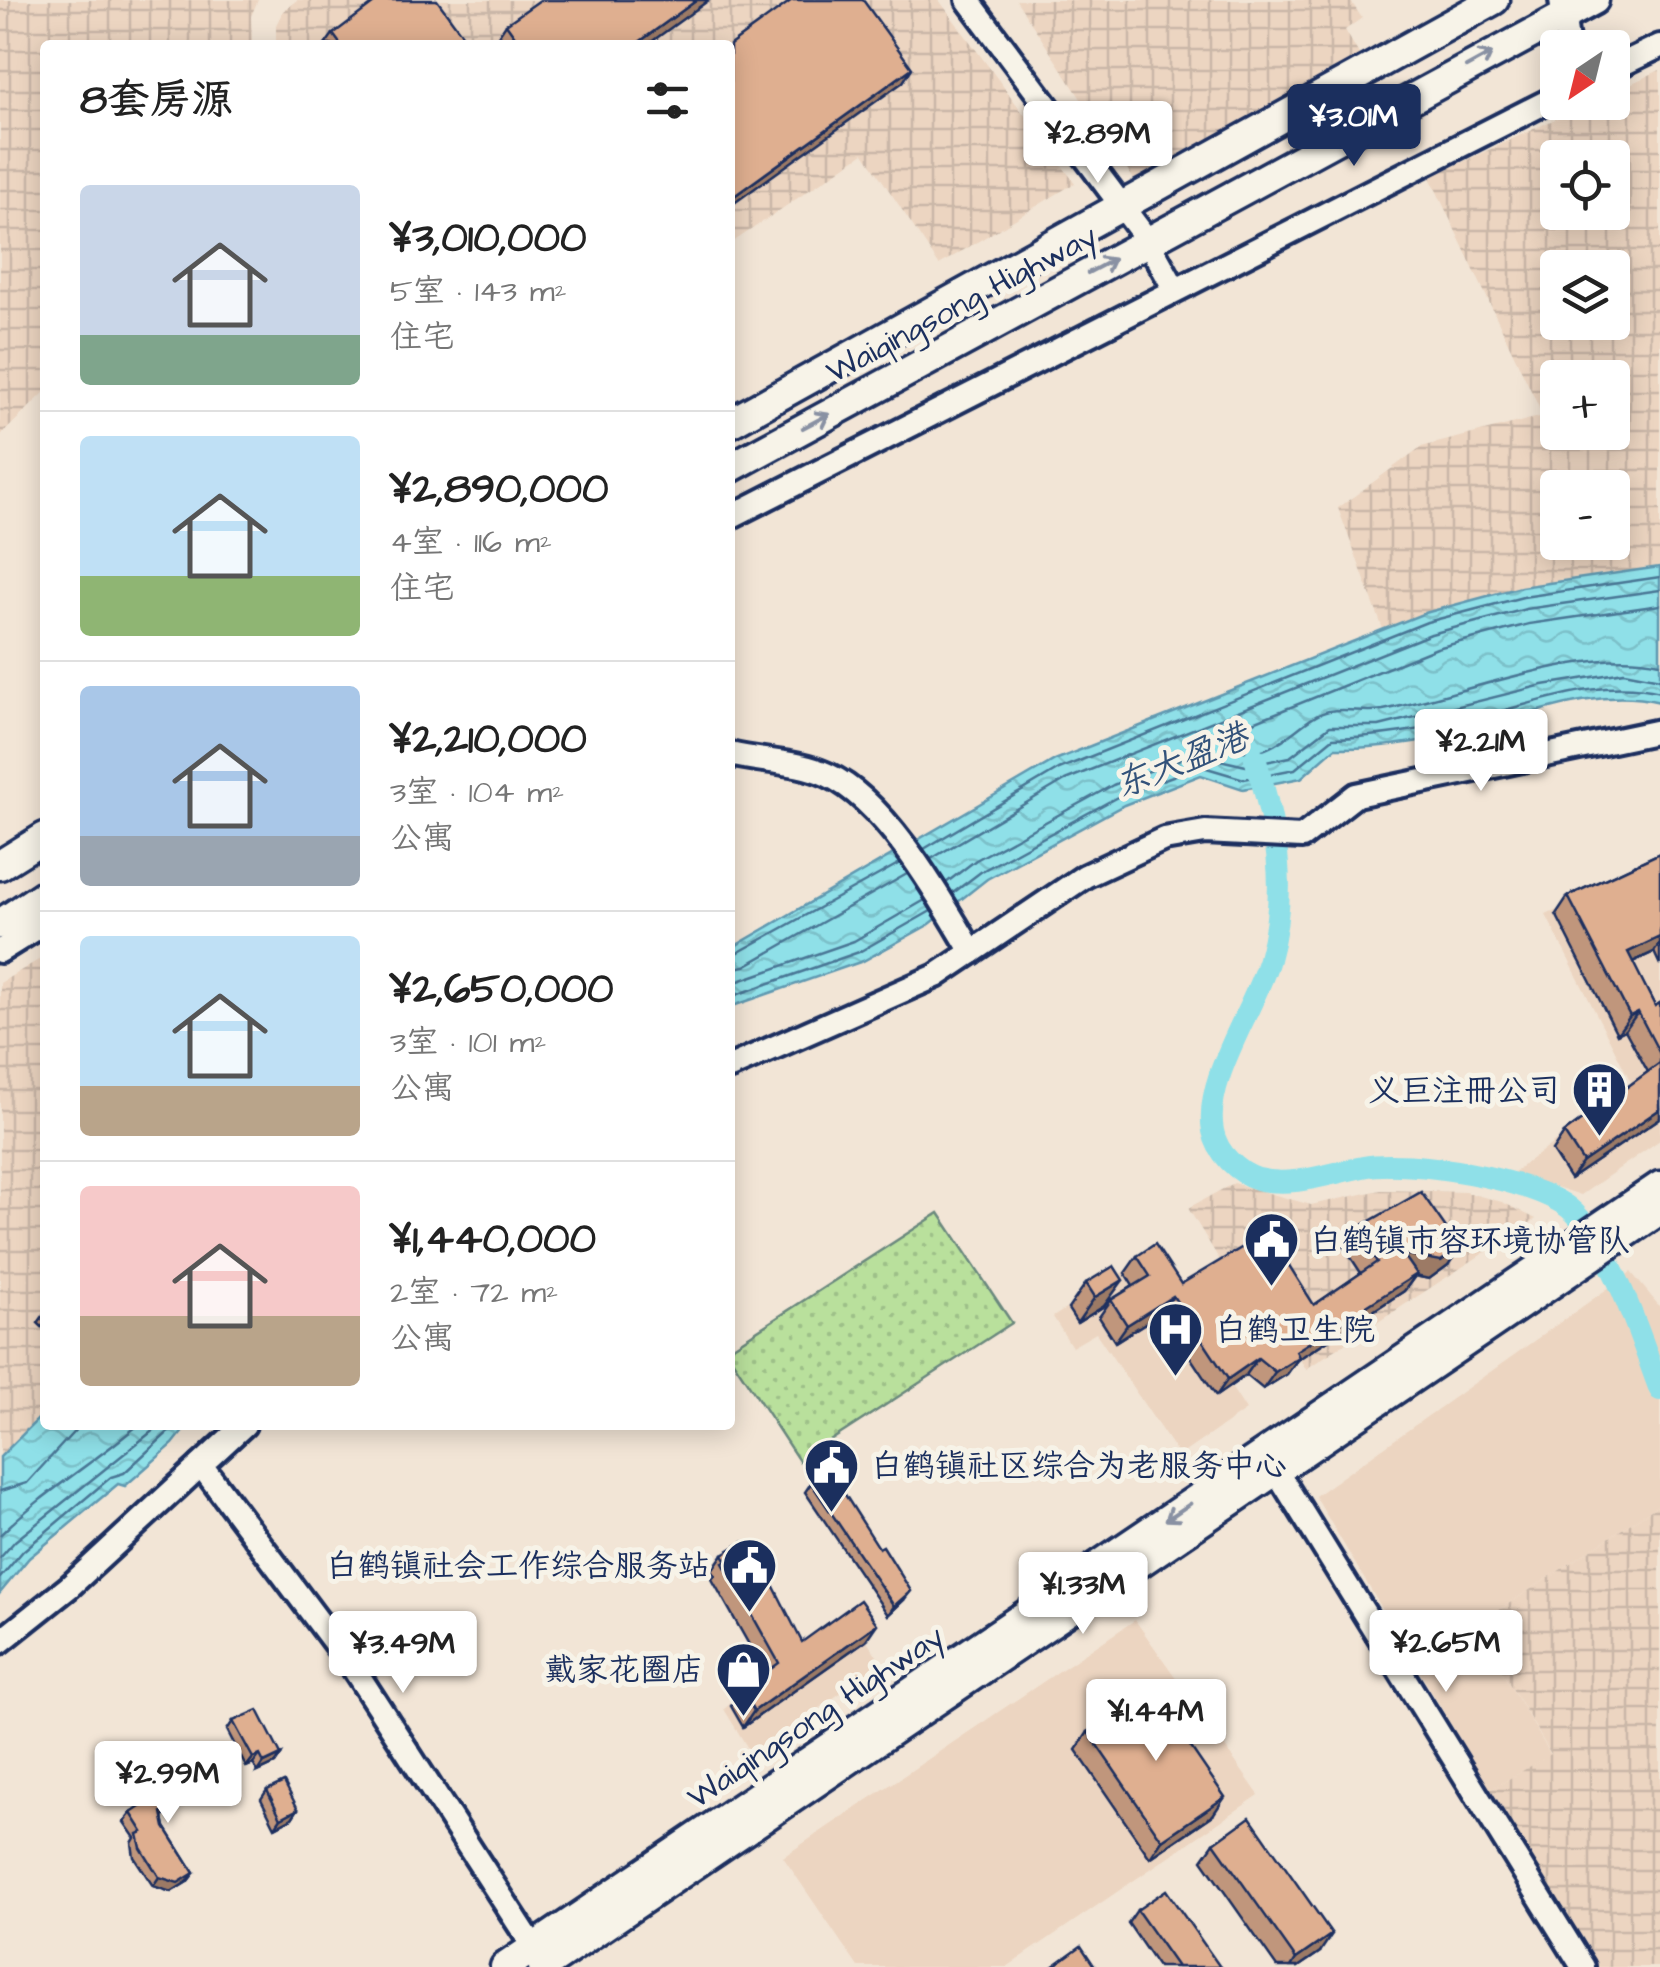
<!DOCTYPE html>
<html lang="zh">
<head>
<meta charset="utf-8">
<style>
	:root { --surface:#fff; --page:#f2f2f2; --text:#222; --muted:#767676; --line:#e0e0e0; --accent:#1b2f5e }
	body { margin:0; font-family:"Architects Daughter","LXGW WenKai TC",sans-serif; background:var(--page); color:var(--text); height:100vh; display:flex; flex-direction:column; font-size:38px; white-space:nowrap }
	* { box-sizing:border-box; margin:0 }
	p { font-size:32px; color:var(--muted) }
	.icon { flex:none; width:55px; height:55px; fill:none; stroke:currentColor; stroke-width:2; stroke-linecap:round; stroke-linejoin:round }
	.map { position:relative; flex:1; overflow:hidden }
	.details { position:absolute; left:40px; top:40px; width:695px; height:1390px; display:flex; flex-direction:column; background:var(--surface); border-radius:10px; box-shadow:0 5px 25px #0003 }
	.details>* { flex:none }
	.needle { width:65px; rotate:215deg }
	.controls { position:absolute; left:1540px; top:30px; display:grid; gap:20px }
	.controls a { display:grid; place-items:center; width:90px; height:90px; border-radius:10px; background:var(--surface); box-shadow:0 5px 25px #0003; font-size:50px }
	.price { position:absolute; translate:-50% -85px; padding:0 22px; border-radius:10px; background:#fff; color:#222; font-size:32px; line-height:65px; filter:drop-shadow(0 2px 5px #0008) }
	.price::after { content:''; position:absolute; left:50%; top:60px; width:30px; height:22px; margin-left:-15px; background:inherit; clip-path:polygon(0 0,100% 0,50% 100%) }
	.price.active { background:var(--accent); color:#fff }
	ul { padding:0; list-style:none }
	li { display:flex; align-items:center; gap:30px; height:250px; padding:0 40px }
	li+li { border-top:2px solid var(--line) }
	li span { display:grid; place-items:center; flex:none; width:280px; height:200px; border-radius:10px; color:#555 }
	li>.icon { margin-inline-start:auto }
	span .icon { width:120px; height:120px; fill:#fffc; stroke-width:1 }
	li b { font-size:42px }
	h2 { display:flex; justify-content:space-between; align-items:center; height:120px; padding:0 40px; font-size:42px }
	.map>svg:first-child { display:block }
</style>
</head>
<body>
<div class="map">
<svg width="1660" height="1967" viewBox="0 0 1660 1967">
	<defs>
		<pattern id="industrial-grid" width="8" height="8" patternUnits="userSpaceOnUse" patternTransform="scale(2.5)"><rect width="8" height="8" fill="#ecd5c1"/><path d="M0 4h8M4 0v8" fill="none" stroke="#cab7a8"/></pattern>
		<pattern id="park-dots" width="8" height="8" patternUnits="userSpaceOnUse" patternTransform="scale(2.5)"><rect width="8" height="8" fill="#b9e09c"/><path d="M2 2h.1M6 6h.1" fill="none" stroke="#9ec089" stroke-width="1.8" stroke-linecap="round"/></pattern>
		<pattern id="water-waves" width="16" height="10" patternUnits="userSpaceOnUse" patternTransform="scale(2.5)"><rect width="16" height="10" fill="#8fe0e8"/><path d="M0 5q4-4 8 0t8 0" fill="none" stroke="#7bc0c9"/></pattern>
	</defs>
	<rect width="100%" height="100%" fill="#f2e5d6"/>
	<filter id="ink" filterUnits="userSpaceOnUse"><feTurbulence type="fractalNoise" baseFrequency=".01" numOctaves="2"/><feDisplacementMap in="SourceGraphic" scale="20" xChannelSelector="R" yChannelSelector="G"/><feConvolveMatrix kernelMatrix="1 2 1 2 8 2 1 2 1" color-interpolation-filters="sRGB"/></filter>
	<g filter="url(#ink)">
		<g fill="#ecd5c1">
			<path d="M1660 863V1140L1581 1195 1513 1173 1632 1084 1546 915Z"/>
			<path d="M1147 1257 1246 1410 1179 1456 1096 1333 1072 1347 1053 1317Z"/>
			<path d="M1631 1272 1660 1307V1504L1475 1626 1551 1755 1490 1790 1315 1496Z"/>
			<path d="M848 1610 882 1664 752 1755 724 1709Z"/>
			<path d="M1135 1620 1259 1795 1007 1967H858L783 1857Z"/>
		</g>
		<g fill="url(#industrial-grid)" fill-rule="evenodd">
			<path d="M0 0H258L251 16 252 45H45V392L0 436Z"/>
			<path d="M297 0H939L1075 183 939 265 864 153 730 244V45H276V25L283 11Z"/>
			<path d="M1016 0H1350L1362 18 1345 30 1364 63 1139 187Z"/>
			<path d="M1660 70V567L1521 587 1425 613 1383 629 1338 508 1421 447 1543 416 1430 177 1590 103 1612 102 1613 92ZM1558 158H1612V212H1558ZM1558 268H1612V322H1558ZM1558 378H1612V432H1558ZM1558 488H1612V542H1558Z"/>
			<path d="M45 956V1416L0 1460V983Z"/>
			<path d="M1234 1183 1311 1205 1381 1190 1465 1192 1502 1202 1536 1219 1306 1369 1238 1261 1224 1267 1188 1208Z"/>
			<path d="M1660 1504V1967H1595L1490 1790 1551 1754 1475 1626Z"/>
		</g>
		<path fill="url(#park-dots)" stroke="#6a887d" stroke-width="2.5" d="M939 1213 1012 1323 799 1461 730 1356V1348Z"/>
		<g fill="url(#water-waves)" stroke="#6199b1" stroke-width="2.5">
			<path d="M1660 567V702C1601 688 1544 710 1487 726 1437 739 1387 749 1335 748L1301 778 1243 789 1201 775 1124 805 987 879 930 924 863 961 730 1007V949L1055 760 1425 613 1521 587Z"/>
			<path d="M45 1412V1425H188L173 1444 125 1486 118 1484 29 1558 0 1593V1457Z"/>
		</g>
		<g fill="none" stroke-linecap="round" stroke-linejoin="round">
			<g stroke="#497695" stroke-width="2.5">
				<path d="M1660 605 1529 624 1437 648 1224 734 1221 740C1266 777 1297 717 1329 711 1347 708 1365 713 1383 710 1462 695 1584 645 1660 663"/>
				<path d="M924 849 1059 769 1427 622 1523 597 1660 577"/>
				<path d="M931 859 1065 780 1431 634 1526 609 1660 590"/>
				<path d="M946 883 976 860 1113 785 1193 754 1246 766 1290 757 1330 726H1379L1543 685 1624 672 1660 679"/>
				<path d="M953 893 982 871 1121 795 1200 766 1244 779 1295 769 1333 738C1383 737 1429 729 1478 717 1539 703 1598 677 1660 692"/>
				<path d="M730 957 900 863"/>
				<path d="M730 969 745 966 907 874"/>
				<path d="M730 984 854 941 925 900"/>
				<path d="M730 997 859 952 931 911"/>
				<path d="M0 1491 27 1483 80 1425"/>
				<path d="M0 1535C42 1493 94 1463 138 1425"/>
				<path d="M0 1558 15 1541 160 1425"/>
				<path d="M0 1578 23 1551 111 1477 124 1473 176 1425"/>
			</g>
			<path stroke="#8fe0e8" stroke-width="22" d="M1255 758C1276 826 1289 888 1269 959 1255 1009 1203 1079 1213 1131 1217 1153 1238 1173 1258 1179 1292 1188 1330 1173 1363 1167 1409 1158 1533 1179 1569 1208 1612 1243 1640 1338 1660 1390"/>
			<defs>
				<g id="minor">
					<path d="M968 0 1148 241 1174 288"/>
					<path d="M1561 0 1568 48"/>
					<path d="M1612 69 1660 46"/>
					<path d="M730 517 1558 96"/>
					<path d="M730 754C762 762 798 761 828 775 886 801 940 898 972 952"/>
					<path d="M0 951 45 923"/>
					<path d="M730 1067 936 976 1085 876 1164 839 1205 832 1302 837 1356 795 1660 731"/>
					<path d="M1269 1459 1583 1967"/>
					<path d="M201 1465 354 1669 542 1960"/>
					<path d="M0 1642 69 1587 244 1425"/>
				</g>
				<g id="major">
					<path d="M730 423 1494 0"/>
					<path d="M730 468 1594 0"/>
					<path d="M0 865 45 837"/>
					<path d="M0 924 45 894"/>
					<path d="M505 1967 1660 1186"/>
					<path d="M543 1967 1660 1210"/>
				</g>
			</defs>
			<use href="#minor" stroke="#1b2f5e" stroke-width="30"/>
			<use href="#major" stroke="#1b2f5e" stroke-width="35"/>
			<use href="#minor" stroke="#f7f3e8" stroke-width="22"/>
			<use href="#major" stroke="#f7f3e8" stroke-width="28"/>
		</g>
		<g fill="#c0967c" stroke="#1b2f5e" stroke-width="2.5">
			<path d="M506 24 647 45H496L494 42Z"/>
			<path d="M333 34 470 45H325Z"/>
			<path d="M1660 853V965L1654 952 1632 962 1655 1006 1660 1003V1118L1570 1179 1552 1151 1564 1133 1648 1072 1625 1030 1617 1034 1556 914 1568 896Z"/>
			<path d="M1356 1229 1448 1265 1429 1279 1415 1276 1404 1291 1297 1360 1287 1374 1263 1389 1246 1375 1216 1396 1161 1313 1115 1342 1099 1317 1111 1300 1133 1286 1125 1273 1137 1256 1181 1284 1314 1305 1361 1273 1344 1247Z"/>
			<path d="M1086 1283 1104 1306 1077 1323 1068 1309Z"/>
			<path d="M45 1313V1330L38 1323Z"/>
			<path d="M811 1483 904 1600 888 1615 805 1492Z"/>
			<path d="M723 1554 802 1642 866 1640 743 1727 731 1706 742 1690 765 1673 712 1579 715 1575 712 1570Z"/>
			<path d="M233 1721 281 1755 275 1764 258 1772 253 1764 246 1767 227 1730Z"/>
			<path d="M1088 1732 1213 1815 1150 1858 1076 1750Z"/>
			<path d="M216 1779 210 1788 163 1817 165 1827 194 1873 187 1882 171 1892 153 1886 134 1857 132 1843 135 1838 124 1822 131 1813Z"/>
			<path d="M267 1790 298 1809 292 1818 275 1827 261 1799Z"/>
			<path d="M1214 1843 1320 1952 1298 1967H1277L1202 1860Z"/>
			<path d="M1137 1910 1220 1967H1158L1128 1923Z"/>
		</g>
		<g fill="#9c7a65" stroke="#1b2f5e" stroke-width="2.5">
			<path d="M697 0H709L647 45H635Z"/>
			<path d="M912 68 903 82 730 206V199Z"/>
			<path d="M1660 937V943L1654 952 1615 970 1628 952Z"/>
			<path d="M1638 1012 1625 1030 1617 1034 1630 1016Z"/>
			<path d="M1660 1109V1118L1570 1179 1583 1162Z"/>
			<path d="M1460 1248 1448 1265 1429 1279 1415 1276 1404 1291 1297 1360 1287 1374 1263 1389 1275 1372 1296 1351 1403 1254Z"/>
			<path d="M1123 1280 1104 1306 1077 1323 1095 1297Z"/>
			<path d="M1173 1296 1161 1313 1115 1342 1127 1325Z"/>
			<path d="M1258 1358 1246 1375 1216 1396 1228 1379Z"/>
			<path d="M911 1591 904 1600 888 1615 894 1606Z"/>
			<path d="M877 1624 866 1640 743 1727 754 1711Z"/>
			<path d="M260 1755 253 1764 246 1767 253 1758Z"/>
			<path d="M281 1755 275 1764 258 1772 264 1763Z"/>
			<path d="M216 1779 210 1788 156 1821 162 1812Z"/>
			<path d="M1225 1797 1213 1815 1150 1858 1162 1840Z"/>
			<path d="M298 1809 292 1818 275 1827 281 1818Z"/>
			<path d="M194 1873 187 1882 171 1892 153 1886 159 1877Z"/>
			<path d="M1332 1934 1320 1952 1298 1967H1291L1296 1959Z"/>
		</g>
		<g fill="#dfaf90" stroke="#1b2f5e" stroke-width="2.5">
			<path d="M378 0H437L470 45H341L333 34Z"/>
			<path d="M540 0H697L635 45H521L506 24Z"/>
			<path d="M792 0H863L912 68 730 199V45Z"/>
			<path d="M1660 853V937L1628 952 1655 1006 1660 1003V1054L1638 1012 1630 1016 1568 896Z"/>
			<path d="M1660 1063V1109L1583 1162 1564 1133Z"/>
			<path d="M1421 1192 1460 1248 1441 1261 1403 1254 1417 1274 1296 1351 1299 1357 1275 1372 1258 1358 1228 1379 1173 1296 1127 1325 1111 1300 1150 1276 1137 1256 1155 1244 1181 1284 1268 1232 1314 1305 1377 1262 1356 1229Z"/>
			<path d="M1114 1266 1123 1280 1095 1297 1086 1283Z"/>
			<path d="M830 1471 879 1548 883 1546 911 1591 894 1606 811 1483Z"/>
			<path d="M743 1542 752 1559 758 1555 802 1642 860 1600 877 1624 754 1711 742 1690 779 1663 723 1563 727 1561 723 1554Z"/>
			<path d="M1151 1689 1225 1797 1162 1840 1088 1732Z"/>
			<path d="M258 1710 281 1755 264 1763 260 1755 253 1758 233 1721Z"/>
			<path d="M207 1762 216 1779 162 1812 165 1827 194 1873 178 1883 159 1877 141 1848 138 1834 143 1832 131 1813Z"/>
			<path d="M284 1782 298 1809 281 1818 267 1790Z"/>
			<path d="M1250 1817 1332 1934 1296 1959 1214 1843Z"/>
			<path d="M1166 1890 1220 1967H1177L1137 1910Z"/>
			<path d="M1081 1946 1095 1967H1052Z"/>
		</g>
		<defs><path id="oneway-shaft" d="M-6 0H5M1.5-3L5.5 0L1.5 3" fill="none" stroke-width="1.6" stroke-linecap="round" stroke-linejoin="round" transform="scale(2.5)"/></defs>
		<g stroke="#8991a3">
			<use href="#oneway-shaft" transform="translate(1479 60) rotate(-29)"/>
			<use href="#oneway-shaft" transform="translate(1101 266) rotate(-28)"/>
			<use href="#oneway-shaft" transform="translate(816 421) rotate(-28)"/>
			<use href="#oneway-shaft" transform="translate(1178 1512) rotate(146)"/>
		</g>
	</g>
	<defs>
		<symbol id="building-pin" viewBox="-11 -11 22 30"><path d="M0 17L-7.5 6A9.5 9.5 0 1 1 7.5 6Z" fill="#1b2f5e" stroke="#f7f3e8"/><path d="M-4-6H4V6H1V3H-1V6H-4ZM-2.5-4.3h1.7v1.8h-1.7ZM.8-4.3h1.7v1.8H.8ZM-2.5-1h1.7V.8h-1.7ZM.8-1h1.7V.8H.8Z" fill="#fff"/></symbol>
		<symbol id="civic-pin" viewBox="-11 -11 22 30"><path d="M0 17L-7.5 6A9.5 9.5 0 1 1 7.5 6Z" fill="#1b2f5e" stroke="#f7f3e8"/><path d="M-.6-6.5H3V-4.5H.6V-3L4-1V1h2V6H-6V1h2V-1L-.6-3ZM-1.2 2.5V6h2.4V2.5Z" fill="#fff"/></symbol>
		<symbol id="hospital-pin" viewBox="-11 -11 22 30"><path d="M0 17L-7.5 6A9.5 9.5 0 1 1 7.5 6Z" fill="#1b2f5e" stroke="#f7f3e8"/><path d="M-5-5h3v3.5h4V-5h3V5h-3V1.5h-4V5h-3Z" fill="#fff"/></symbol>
		<symbol id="shop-pin" viewBox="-11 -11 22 30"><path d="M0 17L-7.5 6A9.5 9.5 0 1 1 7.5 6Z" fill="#1b2f5e" stroke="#f7f3e8"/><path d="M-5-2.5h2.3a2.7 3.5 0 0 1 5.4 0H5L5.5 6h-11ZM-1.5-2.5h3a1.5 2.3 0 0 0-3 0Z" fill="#fff"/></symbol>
	</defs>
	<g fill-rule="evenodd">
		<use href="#building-pin" x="1568" y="1058" width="63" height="86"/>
		<use href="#civic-pin" x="1240" y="1208" width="63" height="86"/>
		<use href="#hospital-pin" x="1144" y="1298" width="63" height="86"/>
		<use href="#civic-pin" x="800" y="1434" width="63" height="86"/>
		<use href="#civic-pin" x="718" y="1534" width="63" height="86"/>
		<use href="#shop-pin" x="712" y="1638" width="63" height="86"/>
	</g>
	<g text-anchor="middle" stroke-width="10" stroke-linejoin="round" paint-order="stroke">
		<g font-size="32" fill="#1b2f5e" stroke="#f7f3e8">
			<text transform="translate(961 303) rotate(-28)" y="11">Waiqingsong Highway</text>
			<text transform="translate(815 1716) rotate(-34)" y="11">Waiqingsong Highway</text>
		</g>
		<g font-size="32" fill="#1b2f5e" stroke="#f7f3e8" text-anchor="end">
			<text x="1560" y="1101">义巨注册公司</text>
			<text x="1310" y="1251" text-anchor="start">白鹤镇市容环境协管队</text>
			<text x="1215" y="1340" text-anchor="start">白鹤卫生院</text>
			<text x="871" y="1476" text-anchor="start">白鹤镇社区综合为老服务中心</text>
			<text x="710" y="1576">白鹤镇社会工作综合服务站</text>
			<text x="704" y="1680">戴家花圈店</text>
		</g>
		<g font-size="35" font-style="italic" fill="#32527a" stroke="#f7f3e8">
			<text transform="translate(1181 760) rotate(-22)" y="12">东大盈港</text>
		</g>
	</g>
</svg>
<div class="controls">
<a><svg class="needle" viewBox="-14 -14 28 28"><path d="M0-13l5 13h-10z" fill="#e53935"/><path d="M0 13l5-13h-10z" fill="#767676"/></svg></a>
<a><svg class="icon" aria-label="locate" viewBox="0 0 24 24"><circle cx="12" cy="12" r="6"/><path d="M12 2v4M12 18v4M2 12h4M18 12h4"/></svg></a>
<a><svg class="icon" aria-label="layers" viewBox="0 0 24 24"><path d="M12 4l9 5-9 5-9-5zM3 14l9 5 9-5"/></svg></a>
<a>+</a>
<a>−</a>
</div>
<b class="price active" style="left:1354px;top:169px">¥3.01M</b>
<b class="price" style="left:1098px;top:186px">¥2.89M</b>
<b class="price" style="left:1481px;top:794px">¥2.21M</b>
<b class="price" style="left:1083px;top:1637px">¥1.33M</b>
<b class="price" style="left:1446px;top:1695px">¥2.65M</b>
<b class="price" style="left:403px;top:1696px">¥3.49M</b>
<b class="price" style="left:1156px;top:1764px">¥1.44M</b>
<b class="price" style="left:168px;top:1826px">¥2.99M</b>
<section class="details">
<h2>8套房源<svg class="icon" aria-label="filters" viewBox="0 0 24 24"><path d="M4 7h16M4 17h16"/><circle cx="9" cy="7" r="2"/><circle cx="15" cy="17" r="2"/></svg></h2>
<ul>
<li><span style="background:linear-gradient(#c9d6e8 75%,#7fa58c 0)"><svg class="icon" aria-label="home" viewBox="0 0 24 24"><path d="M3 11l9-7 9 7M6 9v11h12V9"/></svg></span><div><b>¥3,010,000</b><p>5室 · 143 m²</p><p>住宅</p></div></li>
<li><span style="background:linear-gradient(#bfe0f5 70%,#8fb573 0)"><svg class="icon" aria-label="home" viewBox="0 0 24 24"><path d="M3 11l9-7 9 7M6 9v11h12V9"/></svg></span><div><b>¥2,890,000</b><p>4室 · 116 m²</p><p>住宅</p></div></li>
<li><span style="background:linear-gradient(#a9c7e8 75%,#9aa5b1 0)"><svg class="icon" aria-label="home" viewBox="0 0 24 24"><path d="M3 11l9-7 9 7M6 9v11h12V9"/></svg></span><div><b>¥2,210,000</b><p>3室 · 104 m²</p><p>公寓</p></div></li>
<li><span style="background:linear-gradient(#bfe0f5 75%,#b9a48a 0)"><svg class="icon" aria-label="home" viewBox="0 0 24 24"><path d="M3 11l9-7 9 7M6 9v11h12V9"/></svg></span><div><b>¥2,650,000</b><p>3室 · 101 m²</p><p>公寓</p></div></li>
<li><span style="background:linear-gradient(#f6c9c9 65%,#b9a48a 0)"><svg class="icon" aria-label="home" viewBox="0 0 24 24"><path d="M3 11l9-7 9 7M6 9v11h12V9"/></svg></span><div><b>¥1,440,000</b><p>2室 · 72 m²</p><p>公寓</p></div></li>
</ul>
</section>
</div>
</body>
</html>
